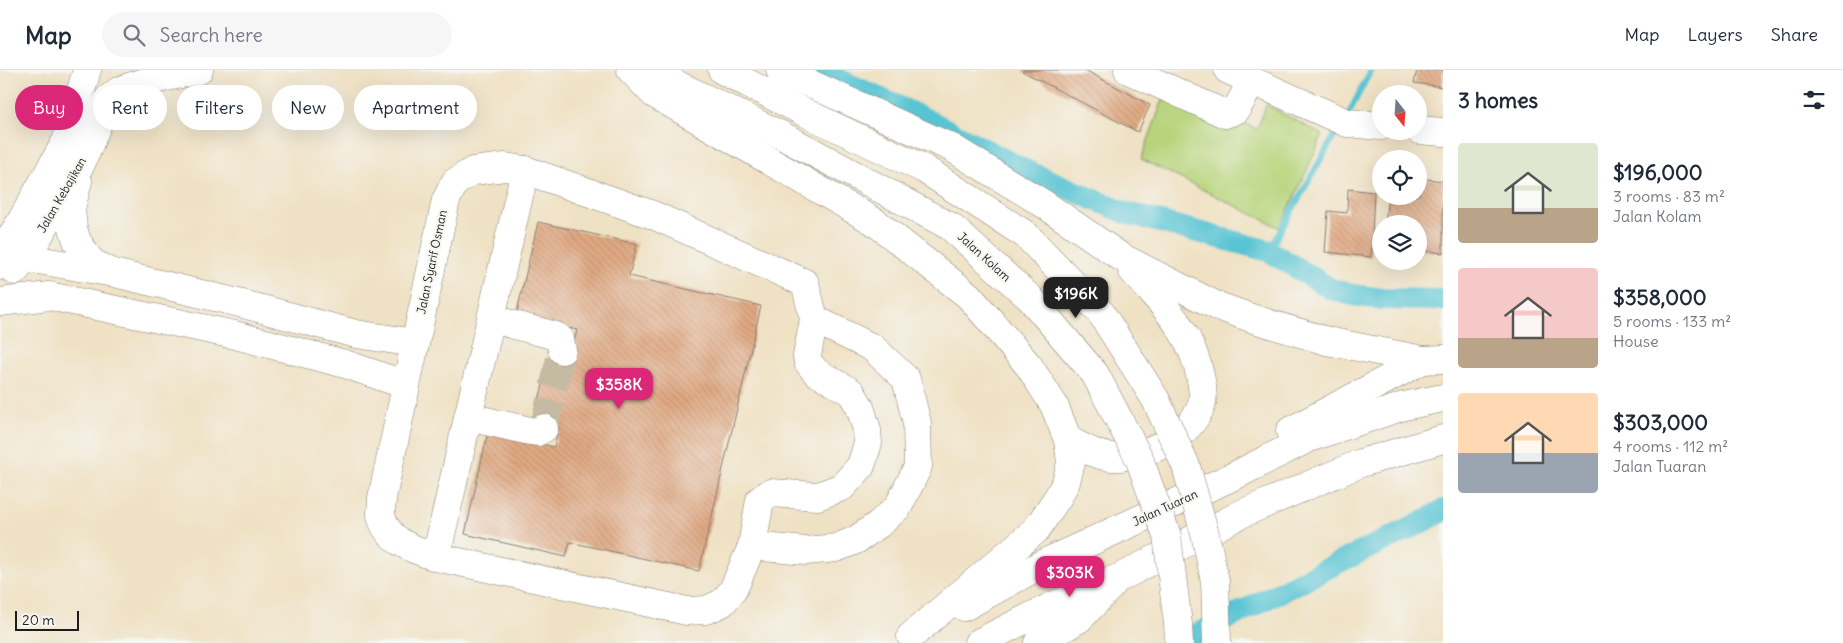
<!DOCTYPE html>
<html lang="en">
<head>
<meta charset="utf-8">
<style>
	:root { --surface:#fff; --page:#f6f6f7; --text:#1f2937; --muted:#747a83; --line:#e0e1e3; --accent:#db2777 }
	body { margin:0; font-family:Delius,sans-serif; background:var(--page); color:var(--text); height:100vh; display:flex; flex-direction:column; font-size:19px; white-space:nowrap }
	* { box-sizing:border-box; margin:0 }
	p { font-size:16px; color:var(--muted) }
	.icon { flex:none; width:28px; height:28px; fill:none; stroke:currentColor; stroke-width:2; stroke-linecap:round; stroke-linejoin:round }
	.map { position:relative; flex:1; overflow:hidden }
	.side { display:flex; flex-direction:column; background:var(--surface); width:400px }
	.side>* { flex:none }
	.top-card { position:absolute; left:15px; top:15px; width:475px; height:45px; display:flex; gap:10px }
	.needle { width:32px; rotate:163deg }
	.controls { position:absolute; left:1372px; top:15px; display:grid; gap:10px }
	.controls a { display:grid; place-items:center; width:55px; height:55px; border-radius:50%; background:var(--surface); box-shadow:0 5px 20px #0002; font-size:25px }
	.scale { position:absolute; left:15px; bottom:12px; width:64px; box-sizing:border-box; padding-left:5px; border:2px solid #1c1c1c; border-top:0; font-size:14px; line-height:18px; white-space:nowrap; color:#1c1c1c; -webkit-text-stroke:4px #f6f6f2; paint-order:stroke }
	.price { position:absolute; translate:-50% -42px; padding:0 11px; border-radius:10px; background:var(--accent); color:#fff; font-size:16px; line-height:32px; filter:drop-shadow(0 1px 2px #0008) }
	.price::after { content:''; position:absolute; left:50%; top:30px; width:15px; height:11px; margin-left:-8px; background:inherit; clip-path:polygon(0 0,100% 0,50% 100%) }
	.price.current { background:#222; color:#fff }
	ul { padding:0; list-style:none }
	li { display:flex; align-items:center; gap:15px; height:125px; padding:0 15px }
	li span { display:grid; place-items:center; flex:none; width:140px; height:100px; border-radius:5px; color:#555 }
	li>.icon { margin-inline-start:auto }
	span .icon { width:60px; height:60px; fill:#fffc; stroke-width:1 }
	li b { font-size:21px }
	h2 { display:flex; justify-content:space-between; align-items:center; height:60px; padding:0 15px; font-size:21px }
	.chip { padding:0 18px; border-radius:22px; background:var(--surface); box-shadow:0 5px 20px #0002; font-size:18px; line-height:45px }
	.chip.current { background:var(--accent); color:#fff }
	header { display:flex; align-items:center; gap:30px; box-sizing:border-box; height:70px; padding:0 25px; background:var(--surface); border-bottom:1px solid var(--line) }
	header strong { font-size:24px }
	nav { display:flex; gap:28px; margin-inline-start:auto; font-size:18px }
	.search { width:350px; height:45px; background:var(--page); display:flex; align-items:center; gap:12px; box-sizing:border-box; padding:0 18px; border-radius:28px; color:var(--muted); font-size:19px }
	main { display:flex; flex:1; min-height:0 }
	.map>svg:first-child { display:block }
</style>
</head>
<body>
<header>
<strong>Map</strong>
<div class="search"><svg class="icon" aria-label="search" viewBox="0 0 24 24"><circle cx="10" cy="10" r="6"/><path d="M15 15l6 6"/></svg>Search here</div>
<nav><a>Map</a><a>Layers</a><a>Share</a></nav>
</header>
<main>
<div class="map">
<svg width="1443" height="573" viewBox="0 0 1443 573">
	<defs>
		<pattern id="building-back-hatch" width="6" height="6" patternUnits="userSpaceOnUse" patternTransform="scale(1.25)"><rect width="6" height="6" fill="#e0a983"/><path d="M-1 5l2 2M0 0l6 6M5-1l2 2" fill="none" stroke="#c09171"/></pattern>
	</defs>
	<rect width="100%" height="100%" fill="#f6f6f2"/>
	<filter id="ink" filterUnits="userSpaceOnUse"><feTurbulence type="fractalNoise" baseFrequency=".02" numOctaves="2"/><feDisplacementMap in="SourceGraphic" scale="10" xChannelSelector="R" yChannelSelector="G"/><feConvolveMatrix kernelMatrix="1 2 1 2 8 2 1 2 1" color-interpolation-filters="sRGB"/></filter>
	<filter id="wash" filterUnits="userSpaceOnUse"><feTurbulence type="fractalNoise" baseFrequency=".0096" numOctaves="4" result="noise"/><feDisplacementMap in="SourceGraphic" scale="20" xChannelSelector="R" yChannelSelector="G"/><feGaussianBlur stdDeviation="1.12" result="paint"/><feColorMatrix in="noise" values="0 0 0 0 0 0 0 0 0 0 0 0 0 0 0 0 0 1.4 0 .05"/><feComposite in="paint" operator="in"/></filter>
	<g filter="url(#wash)">
		<rect width="100%" height="100%" fill="#efe1c3"/>
		<path fill="#b7d47b" stroke="#6a784c" d="M1168 16 1257 59 1266 35 1323 65 1280 158 1141 89Z"/>
		<g fill="none" stroke-linecap="round" stroke-linejoin="round">
			<g stroke="#59c4d3" stroke-width="6">
				<path d="M1349 43 1371 0"/>
				<path d="M1269 181 1338 59"/>
			</g>
			<g stroke="#59c4d3" stroke-width="22">
				<path d="M818 0 928 50 1023 99 1123 142 1269 181 1331 219 1352 225 1383 229 1443 230"/>
				<path d="M1179 573 1344 490 1425 451 1443 440"/>
			</g>
		</g>
		<g id="blocks">
			<g fill="url(#building-back-hatch)">
				<path d="M1023 0H1085L1150 35 1138 62 1022 1Z"/>
				<path d="M1417 0H1443V17L1414 13Z"/>
				<path d="M1419 108 1443 111V183L1419 180V154H1385L1388 126H1419Z"/>
				<path d="M1348 119 1374 122 1371 187 1325 182 1328 141 1347 143Z"/>
				<path d="M538 152 637 174 629 206 761 236 699 501 570 472 566 487 465 464 488 362 554 377 558 361 533 355 552 278 571 283 577 260 516 246Z"/>
			</g>
		</g>
	</g>
	<g filter="url(#ink)">
		<use href="#blocks" fill-opacity="0" stroke="#867e70" stroke-width="1"/>
		<g fill="none" stroke-linecap="round" stroke-linejoin="round">
			<path stroke="#c5baa2" stroke-width="28" stroke-dasharray="28 14" stroke-linecap="butt" d="M544 358 562 280"/>
			<defs>
				<g id="minor">
					<path d="M1128 0 1225 44 1236 40 1252 11"/>
					<path d="M1228 0 1347 53 1381 56"/>
					<path d="M1419 60 1443 62"/>
					<path d="M505 97 525 100 653 145 805 213 814 249 807 286 808 292 816 302 851 322 860 337 867 360 868 373 861 396 842 417 818 426 770 423 760 430 752 476 733 520 722 533 706 540 687 541 436 487C414 480 386 471 381 445 381 440 382 433 382 428L446 130 455 112 473 101Z"/>
					<path d="M78 111 71 139 73 158 77 171 91 192 109 201"/>
					<path d="M0 180 16 160 66 71 87 0"/>
					<path d="M0 196 8 191 26 188 114 203 243 234 356 264 415 273"/>
					<path d="M15 201 26 188 82 92 108 29 120 20 144 12 199 0"/>
					<path d="M0 232 49 226 235 265 345 294 406 315"/>
					<path d="M492 249 556 266 560 269 562 280"/>
					<path d="M468 347 530 361 537 362 544 358"/>
					<path d="M752 476 806 481 836 478 856 470 879 454 898 437 918 397 917 353 906 309 873 278 814 249"/>
					<path d="M436 487 525 100"/>
				</g>
				<g id="major">
					<path d="M631 0 654 24 875 152 969 226 1029 296 1054 335 1068 370 1071 393 1066 412 1058 427 1036 460 911 566"/>
					<path d="M647 0 781 65"/>
					<path d="M722 0 804 42"/>
					<path d="M780 0 952 78 1044 134 1121 187 1215 235 1254 249 1327 271 1423 290 1443 289"/>
					<path d="M1290 361 1423 290"/>
					<path d="M1068 370C1081 376 1095 386 1110 387 1143 389 1192 367 1202 333 1204 327 1202 316 1201 310 1192 261 1163 235 1132 200"/>
					<path d="M964 537 1042 494 1236 405 1309 368 1404 336 1443 328"/>
					<path d="M978 573 1050 537 1121 507 1241 444 1361 393 1443 369"/>
					<path d="M1038 573 1079 549 1112 515"/>
				</g>
			</defs>
			<use href="#minor" stroke="#867e70" stroke-width="29"/>
			<use href="#major" stroke="#867e70" stroke-width="29"/>
			<use href="#minor" stroke="#fff" stroke-width="28"/>
			<use href="#major" stroke="#fff" stroke-width="28"/>
			<defs>
				<g id="major-bridge">
					<path d="M804 42 924 99 1026 165 1101 243 1156 330 1186 396 1205 464 1215 511 1217 573"/>
					<path d="M781 65 951 157 1030 228 1095 304 1139 388 1167 466 1178 554 1179 573"/>
				</g>
			</defs>
			<use href="#major-bridge" stroke="#867e70" stroke-width="29" stroke-linecap="butt"/>
			<use href="#major-bridge" stroke="#fff" stroke-width="28"/>
		</g>
	</g>
	<g text-anchor="middle" stroke-width="4.5" stroke-linejoin="round" paint-order="stroke">
		<g font-size="12" fill="#1c1c1c" stroke="#f6f6f2">
			<text transform="translate(62 125) rotate(-60)" y="4">Jalan Kebajikan</text>
			<text transform="translate(984 187) rotate(42)" y="4">Jalan Kolam</text>
			<text transform="translate(432 192) rotate(-78)" y="4">Jalan Syarif Osman</text>
			<text transform="translate(1165 438) rotate(-25)" y="4">Jalan Tuaran</text>
		</g>
	</g>
</svg>
<div class="controls">
<a><svg class="needle" viewBox="-14 -14 28 28"><path d="M0-13l5 13h-10z" fill="#e53935"/><path d="M0 13l5-13h-10z" fill="#747a83"/></svg></a>
<a><svg class="icon" aria-label="locate" viewBox="0 0 24 24"><circle cx="12" cy="12" r="6"/><path d="M12 2v4M12 18v4M2 12h4M18 12h4"/></svg></a>
<a><svg class="icon" aria-label="layers" viewBox="0 0 24 24"><path d="M12 4l9 5-9 5-9-5zM3 14l9 5 9-5"/></svg></a>
</div>
<div class="scale">20 m</div>
<b class="price current" style="left:1076px;top:249px">$196K</b>
<b class="price" style="left:619px;top:340px">$358K</b>
<b class="price" style="left:1070px;top:528px">$303K</b>
<div class="top-card">
<a class="chip current">Buy</a>
<a class="chip">Rent</a>
<a class="chip">Filters</a>
<a class="chip">New</a>
<a class="chip">Apartment</a>
</div>
</div>
<section class="side">
<h2>3 homes<svg class="icon" aria-label="filters" viewBox="0 0 24 24"><path d="M4 7h16M4 17h16"/><circle cx="9" cy="7" r="2"/><circle cx="15" cy="17" r="2"/></svg></h2>
<ul>
<li><span style="background:linear-gradient(#dfe7d0 65%,#b9a48a 0)"><svg class="icon" aria-label="home" viewBox="0 0 24 24"><path d="M3 11l9-7 9 7M6 9v11h12V9"/></svg></span><div><b>$196,000</b><p>3 rooms · 83 m²</p><p>Jalan Kolam</p></div></li>
<li><span style="background:linear-gradient(#f6c9c9 70%,#b9a48a 0)"><svg class="icon" aria-label="home" viewBox="0 0 24 24"><path d="M3 11l9-7 9 7M6 9v11h12V9"/></svg></span><div><b>$358,000</b><p>5 rooms · 133 m²</p><p>House</p></div></li>
<li><span style="background:linear-gradient(#ffd9b3 60%,#9aa5b1 0)"><svg class="icon" aria-label="home" viewBox="0 0 24 24"><path d="M3 11l9-7 9 7M6 9v11h12V9"/></svg></span><div><b>$303,000</b><p>4 rooms · 112 m²</p><p>Jalan Tuaran</p></div></li>
</ul>
</section>
</main>
</body>
</html>
